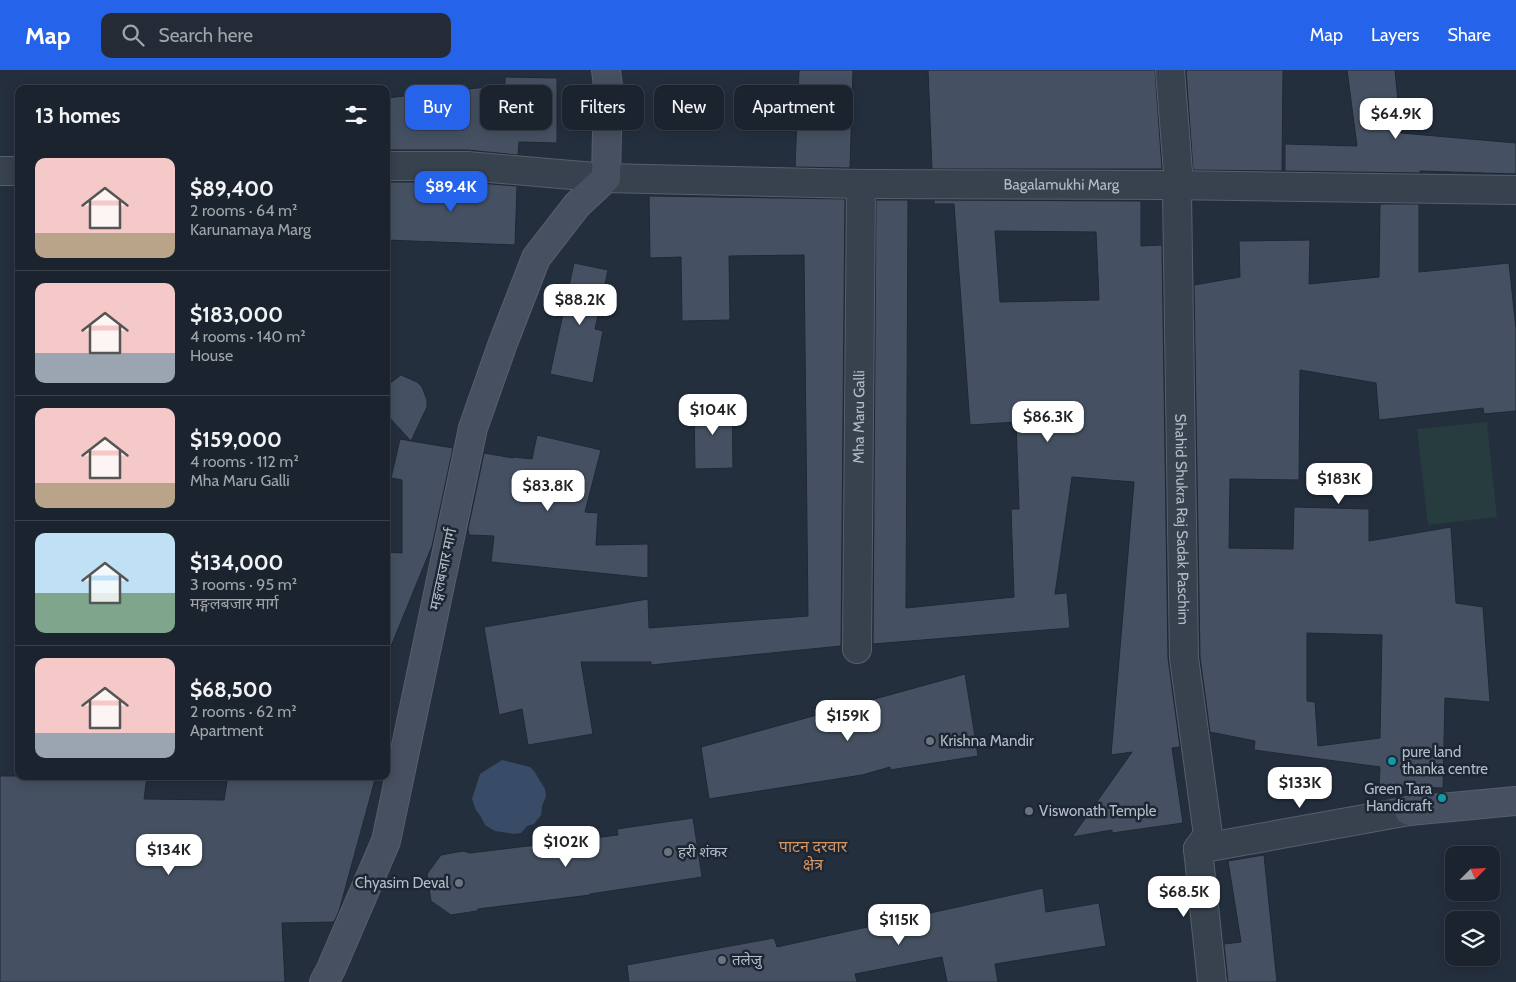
<!DOCTYPE html>
<html lang="en">
<head>
<meta charset="utf-8">
<style>
	:root { --surface:#1b232e; --page:#242b36; --text:#f1f3f6; --muted:#a0a4aa; --line:#39404a; --accent:#2563eb }
	body { margin:0; font-family:Cabin,"Noto Sans Devanagari",sans-serif; background:var(--page); color:var(--text); height:100vh; display:flex; flex-direction:column; font-size:19px; white-space:nowrap }
	* { box-sizing:border-box; margin:0 }
	p { font-size:16px; color:var(--muted) }
	.icon { flex:none; width:28px; height:28px; fill:none; stroke:currentColor; stroke-width:2; stroke-linecap:round; stroke-linejoin:round }
	.map { position:relative; flex:1; overflow:hidden }
	.details { position:absolute; left:15px; top:15px; width:375px; height:695px; display:flex; flex-direction:column; background:var(--surface); border-radius:10px; box-shadow:0 2px 12px #0003,0 0 0 1px var(--line) }
	.details>* { flex:none }
	.banner { position:absolute; left:405px; top:15px; width:475px; height:45px; display:flex; gap:10px }
	.needle { width:32px; rotate:66deg }
	.tools { position:absolute; left:1445px; top:776px; display:grid; gap:10px }
	.tools a { display:grid; place-items:center; width:55px; height:55px; border-radius:10px; background:var(--surface); box-shadow:0 2px 12px #0003,0 0 0 1px var(--line); font-size:25px }
	.price { position:absolute; translate:-50% -42px; padding:0 11px; border-radius:10px; background:#fff; color:#222; font-size:16px; line-height:32px; filter:drop-shadow(0 1px 2px #0008) }
	.price::after { content:''; position:absolute; left:50%; top:30px; width:15px; height:11px; margin-left:-8px; background:inherit; clip-path:polygon(0 0,100% 0,50% 100%) }
	.price.active { background:var(--accent); color:#fff }
	ul { padding:0; list-style:none }
	li { display:flex; align-items:center; gap:15px; height:125px; padding:0 20px }
	li+li { border-top:1px solid var(--line) }
	li span { display:grid; place-items:center; flex:none; width:140px; height:100px; border-radius:10px; color:#555 }
	li>.icon { margin-inline-start:auto }
	span .icon { width:60px; height:60px; fill:#fffc; stroke-width:1 }
	li b { font-size:21px }
	h2 { display:flex; justify-content:space-between; align-items:center; height:60px; padding:0 20px; font-size:21px }
	.tag { padding:0 18px; border-radius:10px; background:var(--surface); box-shadow:0 2px 12px #0003,0 0 0 1px var(--line); font-size:18px; line-height:45px }
	.tag.active { background:var(--accent); color:#fff }
	header { display:flex; align-items:center; gap:30px; box-sizing:border-box; height:70px; padding:0 25px; background:var(--accent); color:#fff }
	header strong { font-size:24px }
	nav { display:flex; gap:28px; margin-inline-start:auto; font-size:18px }
	.search { width:350px; height:45px; background:var(--page); display:flex; align-items:center; gap:12px; box-sizing:border-box; padding:0 18px; border-radius:10px; color:var(--muted); font-size:19px }
	.map>svg:first-child { display:block }
</style>
</head>
<body>
<header>
<strong>Map</strong>
<div class="search"><svg class="icon" aria-label="search" viewBox="0 0 24 24"><circle cx="10" cy="10" r="6"/><path d="M15 15l6 6"/></svg>Search here</div>
<nav><a>Map</a><a>Layers</a><a>Share</a></nav>
</header>
<div class="map">
<svg width="1516" height="912" viewBox="0 0 1516 912">
	<rect width="100%" height="100%" fill="#242f3e"/>
	<path fill="#263c3f" d="M1487 352 1497 447 1428 455 1417 359Z"/>
	<path fill="#394c67" d="M502 690 530 697 534 701 545 719 546 726 542 736 541 745 534 754 527 756 521 763 514 764 495 761 485 755 481 747 476 740 472 729 480 704Z"/>
	<g fill="#455162" stroke="#1f2835" fill-rule="evenodd">
		<path d="M799 0H853L850 98 795 97Z"/>
		<path d="M928 0H1155L1162 99H932Z"/>
		<path d="M1186 0H1283L1282 101 1193 100Z"/>
		<path d="M1347 0H1395L1401 63 1516 73V104L1420 101V103L1285 101V74L1357 76Z"/>
		<path d="M505 7 557 8V73L519 72 518 85 467 80H386V28L505 15Z"/>
		<path d="M386 112H466L517 116 515 175 386 170Z"/>
		<path d="M649 126 845 129 841 576 651 595V592H581L593 664 528 675 522 639 499 645 484 557 648 529 649 558 808 546 804 185 729 186 730 250 682 251 681 187 650 188Z"/>
		<path d="M876 130H908L906 538 1014 527 1011 439H1019L1016 352 970 355 954 134H934V130L1141 131V176L1162 175 1168 588 1180 677 1172 678 1183 753 1112 763V760L1072 767 1132 682 1111 685 1134 412 1072 407 1055 524 1067 523 1070 558 873 574ZM995 161 1096 162 1099 230 1000 232Z"/>
		<path d="M1380 134H1419V202L1509 193 1516 259V341L1484 344 1483 338 1379 350 1376 313 1300 300 1299 410 1230 409 1229 478 1293 479 1294 437 1369 439V471L1451 457 1456 533 1483 537 1490 632 1445 628 1443 718 1379 716 1380 697 1254 680 1255 671 1210 662 1200 587 1194 215 1240 207 1239 171 1310 170 1309 214 1379 207ZM1307 563 1382 565 1380 668 1318 676 1315 632 1307 631Z"/>
		<path d="M574 193 608 200 595 259 603 261 593 313 550 304Z"/>
		<path d="M401 305 417 312 422 317 427 330V337L411 371 453 378 432 476 387 586 386 482 402 483V410L391 408 400 369 411 371 386 344V316Z"/>
		<path d="M732 332 733 398 695 399 694 333Z"/>
		<path d="M537 365 601 380 585 442 598 443 596 475 648 474V508L491 492 494 466 469 465 468 459 484 383 513 388 514 387 532 389Z"/>
		<path d="M965 604 978 686 890 700V697L862 705 709 729 701 677Z"/>
		<path d="M0 706H147L144 729 224 730 228 706H376L339 841 334 852 282 853 285 912H0Z"/>
		<path d="M693 748 702 807 590 824V825L478 839 477 841 451 845 431 831 427 804 441 785 463 781 470 783 618 765 617 759Z"/>
		<path d="M1264 785 1277 912H1228L1224 874 1241 872 1228 791Z"/>
		<path d="M1043 818 1046 842 1099 833 1106 876 995 894 998 912H947L942 887 855 904 857 912H629L627 895 774 868 777 877Z"/>
	</g>
	<g fill="none" stroke-linecap="round" stroke-linejoin="round">
		<defs>
			<g id="street">
				<path id="s1" d="M1170 0 1179 115 1177 123 1184 588 1208 765 1198 779"/>
				<path id="s2" d="M386 96H467L606 108 861 114 1167 115 1516 120"/>
				<path d="M0 101H19"/>
				<path id="s3" d="M857 579 861 114"/>
				<path d="M1198 779 1409 741"/>
				<path d="M1198 779 1212 912"/>
			</g>
			<g id="secondary">
				<path d="M1409 741 1516 731"/>
				<path d="M324 912 331 899 386 771 473 358 503 273 536 188 577 135 606 108 608 16 606 0"/>
			</g>
		</defs>
		<use href="#street" stroke="#565f6c" stroke-width="30"/>
		<use href="#secondary" stroke="#565f6c" stroke-width="30"/>
		<use href="#street" stroke="#38414e" stroke-width="28"/>
		<use href="#secondary" stroke="#465061" stroke-width="28"/>
	</g>
	<g fill="#6b7280" stroke="#1d2633" stroke-width="2">
		<circle cx="930" cy="671" r="5"/>
		<circle cx="1029" cy="741" r="5"/>
		<circle cx="668" cy="782" r="5"/>
		<circle cx="459" cy="813" r="5"/>
		<circle cx="722" cy="890" r="5"/>
	</g>
	<g fill="#0f9aa8" stroke="#1d2633" stroke-width="2">
		<circle cx="1392" cy="691" r="5"/>
		<circle cx="1442" cy="728" r="5"/>
	</g>
	<g text-anchor="middle" stroke-width="5" stroke-linejoin="round" paint-order="stroke">
		<g font-size="15" fill="#b4bcc9" stroke="#1d2633">
			<text dy="5" stroke="none"><textPath href="#s2" startOffset="676">Bagalamukhi Marg</textPath></text>
			<text dy="5" stroke="none"><textPath href="#s3" startOffset="232">Mha Maru Galli</textPath></text>
			<text dy="5" stroke="none"><textPath href="#s1" startOffset="450">Shahid Shukra Raj Sadak Paschim</textPath></text>
			<text transform="translate(443 499) rotate(-78)" y="5">मङ्गलबजार मार्ग</text>
		</g>
		<g font-size="15" fill="#b4bcc9" stroke="#1d2633" text-anchor="start">
			<text x="940" y="676">Krishna Mandir</text>
			<text x="1402" y="687">pure land<tspan x="1402" dy="17">thanka centre</tspan></text>
			<text x="1432" y="724" text-anchor="end">Green Tara<tspan x="1432" dy="17">Handicraft</tspan></text>
			<text x="1039" y="746">Viswonath Temple</text>
			<text x="678" y="787">हरी शंकर</text>
			<text x="449" y="818" text-anchor="end">Chyasim Deval</text>
			<text x="732" y="895">तलेजु</text>
		</g>
		<g font-size="16" fill="#d59563" stroke="#1d2633">
			<text x="813" y="782">पाटन दरवार<tspan x="813" dy="18">क्षेत्र</tspan></text>
		</g>
	</g>
</svg>
<div class="tools">
<a><svg class="needle" viewBox="-14 -14 28 28"><path d="M0-13l5 13h-10z" fill="#e53935"/><path d="M0 13l5-13h-10z" fill="#a0a4aa"/></svg></a>
<a><svg class="icon" aria-label="layers" viewBox="0 0 24 24"><path d="M12 4l9 5-9 5-9-5zM3 14l9 5 9-5"/></svg></a>
</div>
<b class="price" style="left:1396px;top:70px">$64.9K</b>
<b class="price active" style="left:451px;top:143px">$89.4K</b>
<b class="price" style="left:580px;top:256px">$88.2K</b>
<b class="price" style="left:713px;top:366px">$104K</b>
<b class="price" style="left:1048px;top:373px">$86.3K</b>
<b class="price" style="left:1339px;top:435px">$183K</b>
<b class="price" style="left:548px;top:442px">$83.8K</b>
<b class="price" style="left:848px;top:672px">$159K</b>
<b class="price" style="left:1300px;top:739px">$133K</b>
<b class="price" style="left:566px;top:798px">$102K</b>
<b class="price" style="left:169px;top:806px">$134K</b>
<b class="price" style="left:1184px;top:848px">$68.5K</b>
<b class="price" style="left:899px;top:876px">$115K</b>
<div class="banner">
<a class="tag active">Buy</a>
<a class="tag">Rent</a>
<a class="tag">Filters</a>
<a class="tag">New</a>
<a class="tag">Apartment</a>
</div>
<section class="details">
<h2>13 homes<svg class="icon" aria-label="filters" viewBox="0 0 24 24"><path d="M4 7h16M4 17h16"/><circle cx="9" cy="7" r="2"/><circle cx="15" cy="17" r="2"/></svg></h2>
<ul>
<li><span style="background:linear-gradient(#f6c9c9 75%,#b9a48a 0)"><svg class="icon" aria-label="home" viewBox="0 0 24 24"><path d="M3 11l9-7 9 7M6 9v11h12V9"/></svg></span><div><b>$89,400</b><p>2 rooms · 64 m²</p><p>Karunamaya Marg</p></div></li>
<li><span style="background:linear-gradient(#f6c9c9 70%,#9aa5b1 0)"><svg class="icon" aria-label="home" viewBox="0 0 24 24"><path d="M3 11l9-7 9 7M6 9v11h12V9"/></svg></span><div><b>$183,000</b><p>4 rooms · 140 m²</p><p>House</p></div></li>
<li><span style="background:linear-gradient(#f6c9c9 75%,#b9a48a 0)"><svg class="icon" aria-label="home" viewBox="0 0 24 24"><path d="M3 11l9-7 9 7M6 9v11h12V9"/></svg></span><div><b>$159,000</b><p>4 rooms · 112 m²</p><p>Mha Maru Galli</p></div></li>
<li><span style="background:linear-gradient(#bfe0f5 60%,#7fa58c 0)"><svg class="icon" aria-label="home" viewBox="0 0 24 24"><path d="M3 11l9-7 9 7M6 9v11h12V9"/></svg></span><div><b>$134,000</b><p>3 rooms · 95 m²</p><p>मङ्गलबजार मार्ग</p></div></li>
<li><span style="background:linear-gradient(#f6c9c9 75%,#9aa5b1 0)"><svg class="icon" aria-label="home" viewBox="0 0 24 24"><path d="M3 11l9-7 9 7M6 9v11h12V9"/></svg></span><div><b>$68,500</b><p>2 rooms · 62 m²</p><p>Apartment</p></div></li>
</ul>
</section>
</div>
</body>
</html>
